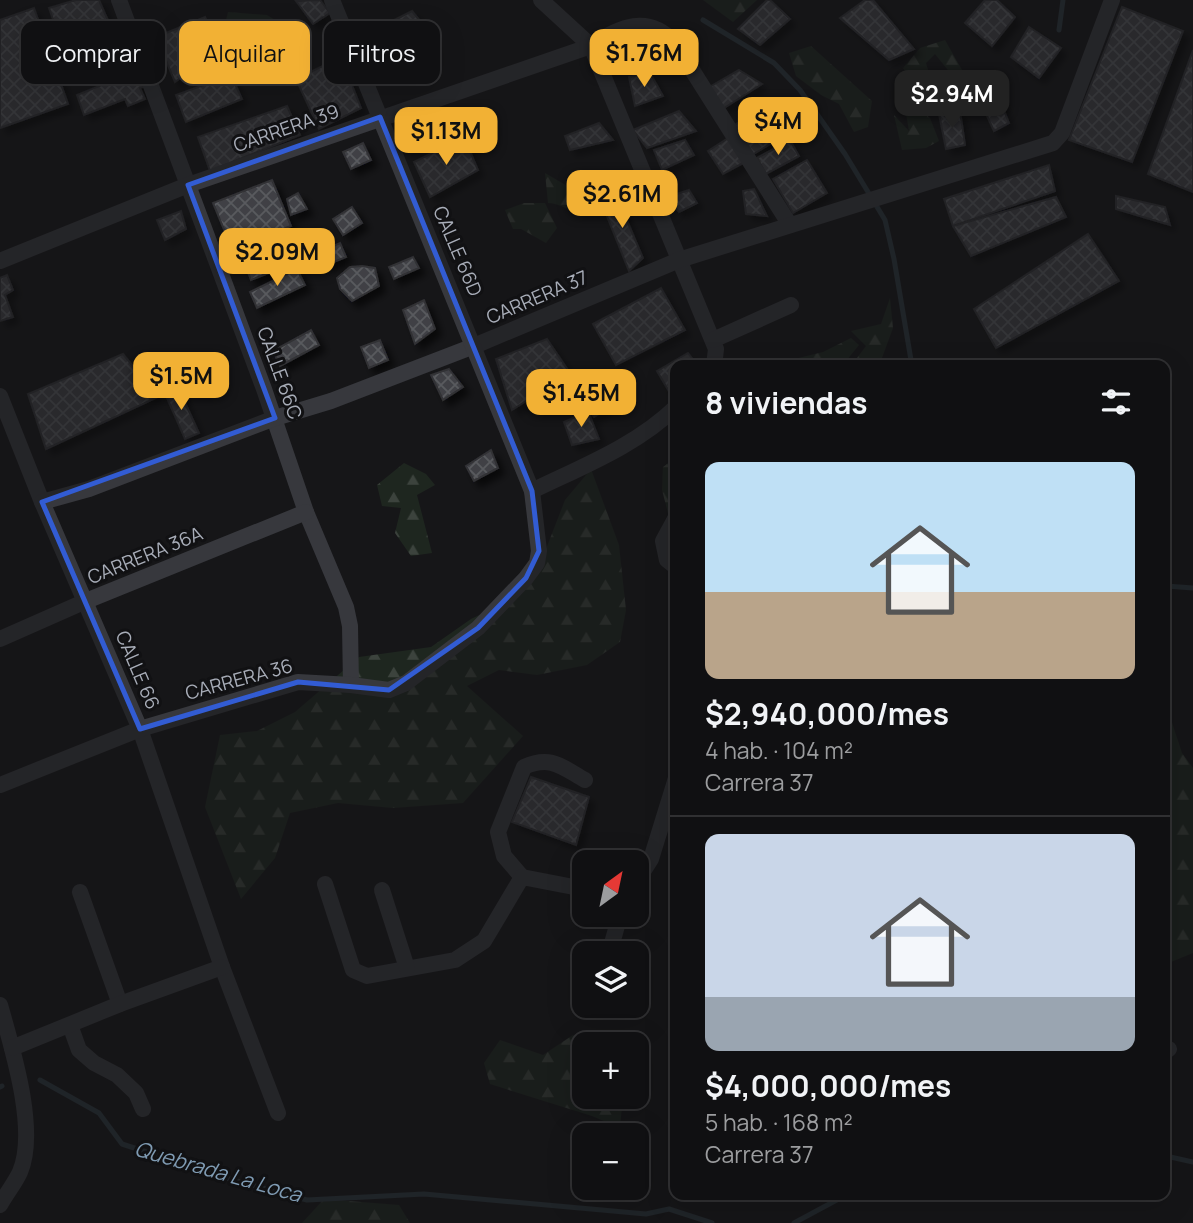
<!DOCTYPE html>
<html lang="es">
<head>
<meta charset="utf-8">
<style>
	:root { --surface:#101012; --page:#19191b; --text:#f1f3f6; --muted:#9c9d9f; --line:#303032; --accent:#f2b134 }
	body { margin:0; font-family:Manrope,sans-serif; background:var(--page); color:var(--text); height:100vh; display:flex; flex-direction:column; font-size:26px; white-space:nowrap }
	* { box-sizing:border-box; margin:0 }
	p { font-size:23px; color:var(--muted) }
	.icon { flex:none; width:38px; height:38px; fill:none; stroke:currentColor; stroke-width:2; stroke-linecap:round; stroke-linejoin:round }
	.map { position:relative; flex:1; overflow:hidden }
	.drawer { position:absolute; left:670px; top:360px; width:500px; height:840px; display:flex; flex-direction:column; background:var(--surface); border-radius:14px; box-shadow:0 7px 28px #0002,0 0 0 2px var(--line) }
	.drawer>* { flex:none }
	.hud { position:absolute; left:21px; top:21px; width:544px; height:63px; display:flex; gap:14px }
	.needle { width:46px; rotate:33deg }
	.controls { position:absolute; left:572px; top:850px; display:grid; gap:14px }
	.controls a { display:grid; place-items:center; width:77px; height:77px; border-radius:14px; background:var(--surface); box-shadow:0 7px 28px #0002,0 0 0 2px var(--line); font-size:35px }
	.price { position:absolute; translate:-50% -60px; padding:0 16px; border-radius:14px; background:var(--accent); color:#111; font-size:23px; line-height:46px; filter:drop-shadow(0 2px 4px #0008) }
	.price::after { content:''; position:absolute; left:50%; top:42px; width:21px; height:16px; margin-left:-10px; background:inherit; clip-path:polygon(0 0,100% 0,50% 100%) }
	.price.selected { background:#222; color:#fff }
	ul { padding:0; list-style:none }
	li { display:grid; align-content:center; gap:14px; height:371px; padding:0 35px }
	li+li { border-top:2px solid var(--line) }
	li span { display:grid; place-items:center; height:217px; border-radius:14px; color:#555 }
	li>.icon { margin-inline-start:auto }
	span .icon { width:126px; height:126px; fill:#fffc; stroke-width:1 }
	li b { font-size:30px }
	h2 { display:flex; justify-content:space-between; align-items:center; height:84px; padding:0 35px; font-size:30px }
	.pill { padding:0 24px; border-radius:14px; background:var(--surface); box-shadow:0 7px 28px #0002,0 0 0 2px var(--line); font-size:24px; line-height:63px }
	.pill.selected { background:var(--accent); color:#111 }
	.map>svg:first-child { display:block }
</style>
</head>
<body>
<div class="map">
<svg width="1193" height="1223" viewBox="0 0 1193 1223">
	<defs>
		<pattern id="forest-firs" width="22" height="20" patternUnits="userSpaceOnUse" patternTransform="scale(1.75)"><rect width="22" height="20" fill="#1e261f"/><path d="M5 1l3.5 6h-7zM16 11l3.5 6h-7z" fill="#3c433d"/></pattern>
		<pattern id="building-cross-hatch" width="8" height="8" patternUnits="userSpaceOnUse" patternTransform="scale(1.75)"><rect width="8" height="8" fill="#404145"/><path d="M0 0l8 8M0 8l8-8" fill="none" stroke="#595a5e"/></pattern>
		<filter id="shadow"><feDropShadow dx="6" dy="6" stdDeviation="3.5" flood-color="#0009"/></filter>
	</defs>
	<rect width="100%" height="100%" fill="#161618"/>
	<g fill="url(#forest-firs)">
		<path d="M703 0H757L733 22Z"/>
		<path d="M228 12 267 15 299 35 304 56 286 75 273 47 240 42 222 37Z"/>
		<path d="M945 40 966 77 960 85 935 54 926 63 930 77 948 100H924L903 68 920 48Z"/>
		<path d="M811 46 872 101 868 127 854 132 839 104 821 95 796 76 789 53Z"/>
		<path d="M917 108 930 118 939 141 926 148 902 150 894 115 909 131 906 113Z"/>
		<path d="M545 173 581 194 589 214C570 216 567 204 548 203Z"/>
		<path d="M524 203H545L557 228 546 243 521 229H513L505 210Z"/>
		<path d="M890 298 893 328 879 366H851L866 346 851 331 881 324Z"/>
		<path d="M851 338 859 345 842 366H782L778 363 823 352Z"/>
		<path d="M675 458V514L669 517 662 490 663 467Z"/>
		<path d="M404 463 426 474 435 485 417 495 432 553 411 556 395 533 401 508 382 506 377 485Z"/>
		<path d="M591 469 619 545 626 610 620 642 587 665 537 675 499 670 467 686 523 736 463 803 393 808 338 803 290 813 275 858 241 899 205 807 220 735 257 731 295 712 359 657 431 647 471 619 519 596 546 549 565 500Z"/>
		<path d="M1166 704 1182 753 1193 768V953L1166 964Z"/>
		<path d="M573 1035 598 1040 599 1045H584V1097H619L622 1105 620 1128 592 1116 490 1084 484 1063 500 1040 543 1055Z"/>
		<path d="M324 1199 399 1205 410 1223H302Z"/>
	</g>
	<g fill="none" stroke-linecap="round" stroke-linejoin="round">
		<g stroke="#2c353c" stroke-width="5">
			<path d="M703 20 774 63 800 90 845 154 885 220 894 259 912 366"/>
			<path d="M1059 30 1063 0"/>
			<path d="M1166 586 1193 588"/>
			<path d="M40 1080 99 1113 122 1144 226 1178 307 1200 424 1194 646 1214 669 1209 712 1223"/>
			<path d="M0 1087 2 1086"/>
			<path d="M1166 1156 1193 1162"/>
			<path d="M794 1223 846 1195"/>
		</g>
	</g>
	<g fill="url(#building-cross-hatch)" stroke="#303034" stroke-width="2" filter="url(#shadow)">
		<path d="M76 0H99L117 41 111 45 106 39 99 41 86 27 59 37 49 8Z"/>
		<path d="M320 0 330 13 313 24 296 1Z"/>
		<path d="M767 0H770L790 19 760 45 738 29Z"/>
		<path d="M865 0H873L914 49 889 60 840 18Z"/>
		<path d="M985 0H997L1015 17 992 46 965 23Z"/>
		<path d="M1122 7 1183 31 1132 162 1069 140Z"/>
		<path d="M34 8 68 104 0 128V20Z"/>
		<path d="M412 11 429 32 382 61 365 35Z"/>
		<path d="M205 17 219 50 184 64 182 77 175 82 156 37Z"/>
		<path d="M1029 27 1061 48 1039 78 1011 57Z"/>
		<path d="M1193 50V192L1148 174Z"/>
		<path d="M341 57 361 108 319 129 296 79Z"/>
		<path d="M141 69 147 85 140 88 145 99 128 106 125 99 84 115 77 95Z"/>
		<path d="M739 70 762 84 721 110 706 89Z"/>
		<path d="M650 73 663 96 635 106 629 77Z"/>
		<path d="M231 75 242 99 186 122 176 95Z"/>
		<path d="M999 98 1009 123 994 131 981 103Z"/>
		<path d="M773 101 792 131 752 155 733 126Z"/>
		<path d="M287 106 300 135 210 171 198 137Z"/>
		<path d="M679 111 696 131 647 148 633 130Z"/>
		<path d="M960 111 965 145 946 149 939 114Z"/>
		<path d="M599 123 613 140 570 150 565 136Z"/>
		<path d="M464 137 478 170 430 197 414 162Z"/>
		<path d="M730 137 745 162 723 174 708 151Z"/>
		<path d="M685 140 694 155 662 170 654 150Z"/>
		<path d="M790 140 799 156 766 174 757 158Z"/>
		<path d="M363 143 371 160 351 169 343 152Z"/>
		<path d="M807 160 827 193 793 213 773 179Z"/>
		<path d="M1049 165 1055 191 953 226 944 199Z"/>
		<path d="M272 180 291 226 232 249 213 203Z"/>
		<path d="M754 189 767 216 746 214 743 191Z"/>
		<path d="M614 190 643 258 629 271 600 199Z"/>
		<path d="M689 190 697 203 679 212 667 197Z"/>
		<path d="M298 193 307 209 291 215 287 199Z"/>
		<path d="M1116 196 1165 207 1170 225 1116 209Z"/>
		<path d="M1056 197 1066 217 971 256 953 226Z"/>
		<path d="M352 207 362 223 343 235 333 219Z"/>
		<path d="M181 211 186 229 165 240 157 220Z"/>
		<path d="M1088 234 1119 281 996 348 974 309Z"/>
		<path d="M340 243 346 257 327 265 321 251Z"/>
		<path d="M280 248 287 266 251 280 244 262Z"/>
		<path d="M413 257 419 268 394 279 389 267Z"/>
		<path d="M362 266 375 268 379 286 352 301 340 289 337 278 350 267Z"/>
		<path d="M297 269 305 285 257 308 250 292Z"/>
		<path d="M7 275 13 290 5 295 13 317 0 321V278Z"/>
		<path d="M661 288 685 330 616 365 593 324Z"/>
		<path d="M424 300 435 329 415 344 403 310Z"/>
		<path d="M311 330 319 345 280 366 273 351Z"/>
		<path d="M547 339 570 373 512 410 496 359Z"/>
		<path d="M380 340 388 360 369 368 361 347Z"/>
		<path d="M688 353 698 366H676L674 400 657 371Z"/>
		<path d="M123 354 158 397 46 449 28 394Z"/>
		<path d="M449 369 463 387 443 400 431 375Z"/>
		<path d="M177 385 199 433 185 439 163 389Z"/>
		<path d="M597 392 608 408 594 417 582 399Z"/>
		<path d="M588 411 599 439 572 445 564 422Z"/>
		<path d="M491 450 498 468 474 481 466 466Z"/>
		<path d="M531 777 589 797 576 845 512 822Z"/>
	</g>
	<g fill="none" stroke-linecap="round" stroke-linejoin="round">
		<g stroke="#37383d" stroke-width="16">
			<path d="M119 0 264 389 306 512 346 607 350 626 351 685"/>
			<path d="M541 0 591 46 716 349 714 366"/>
			<path d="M0 261 188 185 591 46C620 26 648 14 675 43L790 225"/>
			<path d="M713 340 791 305"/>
			<path d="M0 396 42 502 140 729 222 967 278 1113"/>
			<path d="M532 491C581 467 636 446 676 407"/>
			<path d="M42 502 89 489 275 418 331 401 474 346 679 260 1053 143 1062 133 1112 0"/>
			<path d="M676 517 663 541 667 560 676 567"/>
			<path d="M0 639 86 601 306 512"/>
			<path d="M0 785 140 729 298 682 351 685 389 690 406 683 478 628 526 578 537 563 539 551 532 491 332 0"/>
			<path d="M522 877 504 856 498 832 524 767C551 755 562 767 585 780"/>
			<path d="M637 881 651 859 676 778"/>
			<path d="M325 884 353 970 367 976 455 960 484 941 522 877 584 889"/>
			<path d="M382 890 407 968"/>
			<path d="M80 892 120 1004"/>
			<path d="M609 954 620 915"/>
			<path d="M0 1005C12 1048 38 1130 20 1172 15 1183 6 1194 0 1205"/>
			<path d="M70 1025 79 1050 94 1063 117 1075 136 1093 143 1109"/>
			<path d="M12 1048 120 1004 222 967"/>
			<path d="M1166 1048 1169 1049"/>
		</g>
	</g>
	<path d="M0 0H1193V1223H0ZM380 117 532 491 539 551 526 578 478 628 389 690 298 682 140 729 42 502 275 418 188 185Z" fill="#161618" fill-opacity=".55" fill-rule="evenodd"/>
	<path fill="none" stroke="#325cd3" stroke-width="5" stroke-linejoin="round" d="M380 117 532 491 539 551 526 578 478 628 389 690 298 682 140 729 42 502 275 418 188 185Z"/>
	<g text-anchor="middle" stroke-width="6" stroke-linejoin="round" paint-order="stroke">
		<g font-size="19" fill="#a8adb8" stroke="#111113">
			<text transform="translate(286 128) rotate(-19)" y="7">CARRERA 39</text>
			<text transform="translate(458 251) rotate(67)" y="7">CALLE 66D</text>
			<text transform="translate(537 297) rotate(-23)" y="7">CARRERA 37</text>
			<text transform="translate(280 373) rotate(70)" y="7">CALLE 66C</text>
			<text transform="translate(145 555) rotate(-22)" y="7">CARRERA 36A</text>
			<text transform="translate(138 670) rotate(67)" y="7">CALLE 66</text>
			<text transform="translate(239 679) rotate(-15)" y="7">CARRERA 36</text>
		</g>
		<g font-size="21" font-style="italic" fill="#7f9bb3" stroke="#111113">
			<text transform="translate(218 1172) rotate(16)" y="7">Quebrada La Loca</text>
		</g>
	</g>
</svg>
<div class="controls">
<a><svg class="needle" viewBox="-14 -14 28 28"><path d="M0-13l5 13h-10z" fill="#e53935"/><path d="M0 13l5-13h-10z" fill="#9c9d9f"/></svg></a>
<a><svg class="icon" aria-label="layers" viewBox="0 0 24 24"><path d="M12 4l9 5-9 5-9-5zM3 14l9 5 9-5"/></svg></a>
<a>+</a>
<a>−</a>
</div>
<b class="price" style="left:644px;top:89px">$1.76M</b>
<b class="price selected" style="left:952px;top:130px">$2.94M</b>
<b class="price" style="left:778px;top:157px">$4M</b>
<b class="price" style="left:446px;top:167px">$1.13M</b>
<b class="price" style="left:622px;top:230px">$2.61M</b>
<b class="price" style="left:277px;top:288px">$2.09M</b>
<b class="price" style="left:181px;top:412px">$1.5M</b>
<b class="price" style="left:581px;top:429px">$1.45M</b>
<div class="hud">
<a class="pill">Comprar</a>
<a class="pill selected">Alquilar</a>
<a class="pill">Filtros</a>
</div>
<section class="drawer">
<h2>8 viviendas<svg class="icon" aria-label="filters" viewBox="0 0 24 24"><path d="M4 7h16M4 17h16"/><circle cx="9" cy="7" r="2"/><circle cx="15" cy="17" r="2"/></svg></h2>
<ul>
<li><span style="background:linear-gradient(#bfe0f5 60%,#b9a48a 0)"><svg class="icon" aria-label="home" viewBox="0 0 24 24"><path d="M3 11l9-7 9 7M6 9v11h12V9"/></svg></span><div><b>$2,940,000/mes</b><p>4 hab. · 104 m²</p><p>Carrera 37</p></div></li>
<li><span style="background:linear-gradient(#c9d6e8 75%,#9aa5b1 0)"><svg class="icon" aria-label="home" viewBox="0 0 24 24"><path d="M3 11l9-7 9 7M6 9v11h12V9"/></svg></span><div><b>$4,000,000/mes</b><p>5 hab. · 168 m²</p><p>Carrera 37</p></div></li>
</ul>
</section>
</div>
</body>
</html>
